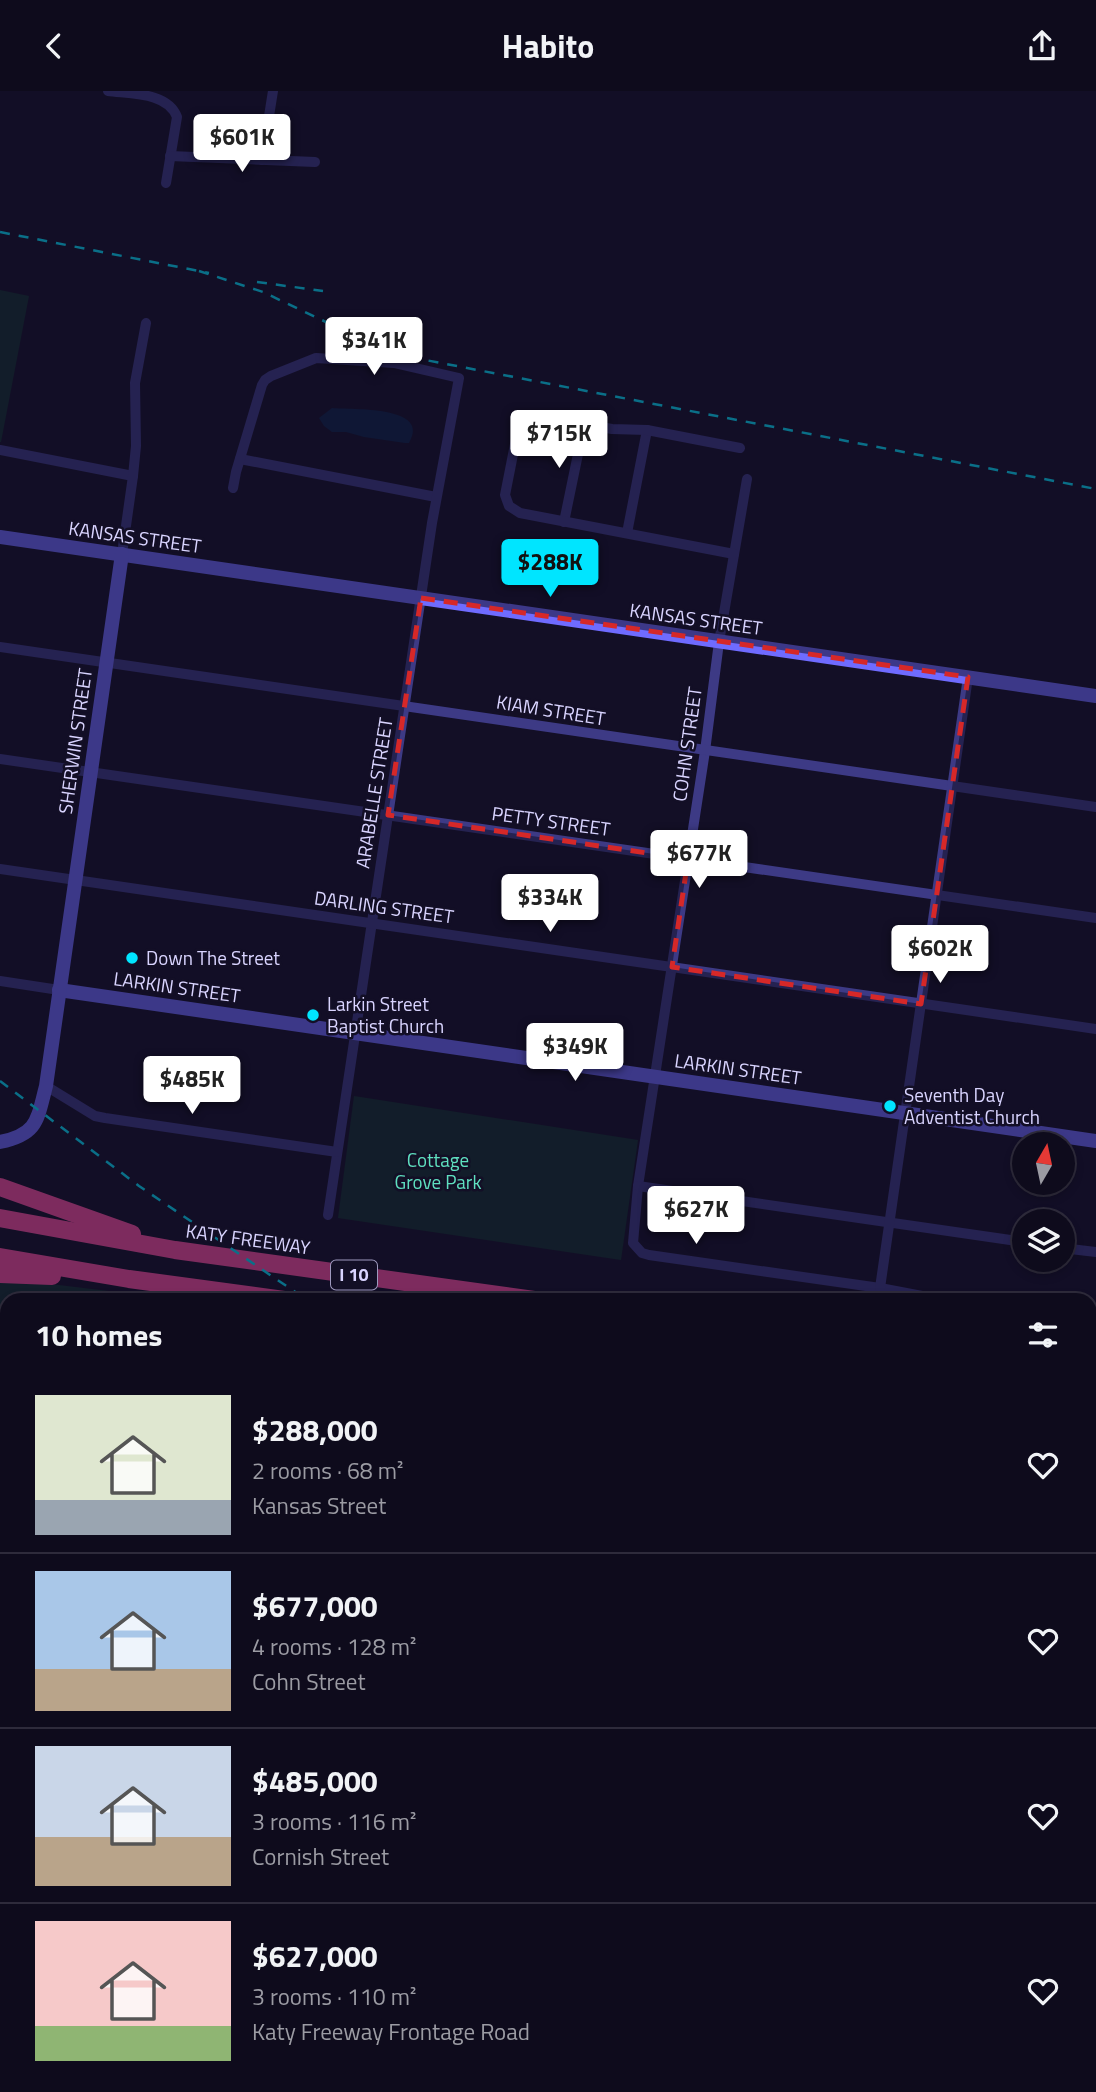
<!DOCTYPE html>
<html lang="en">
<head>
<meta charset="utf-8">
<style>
	:root { --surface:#0e0b1c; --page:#171425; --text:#f1f3f6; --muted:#9b9ba3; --line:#2e2b3b; --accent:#00e5ff }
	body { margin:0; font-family:"Titillium Web",sans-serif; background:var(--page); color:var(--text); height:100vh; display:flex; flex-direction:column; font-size:26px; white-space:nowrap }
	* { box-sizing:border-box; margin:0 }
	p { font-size:23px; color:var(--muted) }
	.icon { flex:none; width:38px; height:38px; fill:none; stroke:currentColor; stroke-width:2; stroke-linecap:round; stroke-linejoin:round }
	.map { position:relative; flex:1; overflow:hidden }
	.details { position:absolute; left:0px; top:1202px; width:1097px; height:800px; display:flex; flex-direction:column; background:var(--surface); border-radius:21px 21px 0 0; box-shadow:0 4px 10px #0003,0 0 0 2px var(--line) }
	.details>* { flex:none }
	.needle { width:46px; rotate:9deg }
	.controls { position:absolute; left:1012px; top:1041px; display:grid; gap:14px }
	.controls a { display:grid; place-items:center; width:63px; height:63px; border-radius:50%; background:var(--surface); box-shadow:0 4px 10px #0003,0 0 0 2px var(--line); font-size:35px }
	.price { position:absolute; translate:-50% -60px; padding:0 16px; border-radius:7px; background:#fff; color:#222; font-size:23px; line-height:46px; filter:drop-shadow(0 2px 4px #0008) }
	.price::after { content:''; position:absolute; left:50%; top:42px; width:21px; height:16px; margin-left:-10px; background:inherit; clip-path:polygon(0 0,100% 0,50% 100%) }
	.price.selected { background:var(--accent); color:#111 }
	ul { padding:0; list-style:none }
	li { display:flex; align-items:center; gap:21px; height:175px; padding:0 35px }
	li+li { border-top:2px solid var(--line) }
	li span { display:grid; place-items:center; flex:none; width:196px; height:140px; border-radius:0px; color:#555 }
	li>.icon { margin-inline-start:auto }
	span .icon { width:84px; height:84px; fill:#fffc; stroke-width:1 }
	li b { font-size:30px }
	h2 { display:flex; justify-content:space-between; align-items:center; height:84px; padding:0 35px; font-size:30px }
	header { display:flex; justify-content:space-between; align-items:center; height:91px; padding:0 35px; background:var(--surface); font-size:32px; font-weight:700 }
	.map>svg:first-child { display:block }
</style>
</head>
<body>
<header><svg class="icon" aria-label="back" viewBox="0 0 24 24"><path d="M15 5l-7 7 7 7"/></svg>Habito<svg class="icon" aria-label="share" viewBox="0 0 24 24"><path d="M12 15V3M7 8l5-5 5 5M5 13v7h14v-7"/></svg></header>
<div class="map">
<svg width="1096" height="2001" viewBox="0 0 1096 2001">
	<rect width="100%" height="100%" fill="#130f26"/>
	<g fill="#12302f">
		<path d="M0 199 29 205 1 351H0Z"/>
		<path d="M354 1005 638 1049 621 1169 338 1127Z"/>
		<path d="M0 1187 184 1209H7V1223L0 1222Z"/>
		<path d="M0 1691 7 1704V1757L0 1744Z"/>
	</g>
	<path fill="#0c2248" d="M332 317C351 319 432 314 409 352H405L364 346 346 341H332L324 335 319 327Z"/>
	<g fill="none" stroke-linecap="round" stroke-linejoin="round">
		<g stroke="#3d3a85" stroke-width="10">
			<path d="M108 0C130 3 168 1 177 26L166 92"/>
			<path d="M170 65 315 71"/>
			<path d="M262 69 273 0"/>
			<path d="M0 359 133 385"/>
			<path d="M240 368 436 406"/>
			<path d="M747 388 719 551 705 660 638 1095 633 1152 642 1162 649 1164 880 1197 943 1209"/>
			<path d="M233 397 236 381 262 294 265 289 271 285 316 267 394 272 459 287 432 432 328 1124"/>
			<path d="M564 431 584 334"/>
			<path d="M627 442 647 339"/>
			<path d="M122 463 133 385 136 355 135 292 146 232"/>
			<path d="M734 463 520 422 509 415 505 404 518 338 524 326 529 324 612 338 647 339 740 357"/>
			<path d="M0 556 1096 716"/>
			<path d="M0 668 1096 827"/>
			<path d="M0 778 1096 938"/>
			<path d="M0 890 59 899"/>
			<path d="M46 995 95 1025 105 1027 337 1061"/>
			<path d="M638 1095 1024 1151"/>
			<path d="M1062 1157 1096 1161"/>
			<path d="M880 1197 968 586"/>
			<path d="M0 1248 7 1249"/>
			<path d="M0 1361 7 1362"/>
			<path d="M1090 1605 1096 1606"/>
			<path d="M0 1626 7 1622"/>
			<path d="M1090 1718 1096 1721"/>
			<path d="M0 1758 7 1771"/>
			<path d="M0 1837 7 1833"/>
			<path d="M0 1976 7 1990"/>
			<path d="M130 1995 133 2001"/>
			<path d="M656 1995 695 2001"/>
			<path d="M93 2001 104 1995"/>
			<path d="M330 2001 331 1995"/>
			<path d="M497 2001 498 1995"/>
			<path d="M603 2001 604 1995"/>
			<path d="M735 2001 736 1995"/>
			<path d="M850 2001 851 1995"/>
			<path d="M959 2001 960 1995"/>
		</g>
		<g stroke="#6f6bff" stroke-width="14">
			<path d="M0 446 1096 605"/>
			<path d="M59 899 1096 1050"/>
			<path d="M0 1051C38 1043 37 1029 46 995L122 463"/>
			<path d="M1090 1231 1096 1232"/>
			<path d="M1090 1379 1096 1380"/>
			<path d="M1090 1490 1096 1456"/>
			<path d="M0 1533 7 1546"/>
			<path d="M0 1676 7 1689"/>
			<path d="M1090 1687 1096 1640"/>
			<path d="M158 1995 161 2001"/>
			<path d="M251 1995 254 2001"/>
			<path d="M1032 1995V2001"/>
			<path d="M1053 1995V2001"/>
		</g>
		<g stroke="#ff4fa3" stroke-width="18">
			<path d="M0 1096 132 1143"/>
			<path d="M0 1127 175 1159 534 1209"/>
			<path d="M0 1166 129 1188 284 1209"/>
			<path d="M0 1183 52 1185"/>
			<path d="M1090 1291 1096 1292"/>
			<path d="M1090 1321H1096"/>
		</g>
		<g stroke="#00e5ff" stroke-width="2.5" stroke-dasharray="10 9" stroke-linecap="butt">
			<path d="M0 141 209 182"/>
			<path d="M199 180 263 201 349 242 415 267 1096 398"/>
			<path d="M257 191 323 200"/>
			<path d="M0 990 139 1095 307 1209"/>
			<path d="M1090 1690 1096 1693"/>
		</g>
	</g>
	<path d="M0 0H1096V2001H0ZM421 507 968 586 921 913 672 876 688 768 388 724Z" fill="#130f26" fill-opacity=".55" fill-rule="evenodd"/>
	<path fill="none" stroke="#d62828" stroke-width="5" stroke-dasharray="14 9" stroke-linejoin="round" d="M421 507 968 586 921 913 672 876 688 768 388 724Z"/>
	<g fill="#00e5ff" stroke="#130f26" stroke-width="2.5">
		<circle cx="132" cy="867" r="7"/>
		<circle cx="313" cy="924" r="7"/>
		<circle cx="890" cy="1015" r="7"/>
	</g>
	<g text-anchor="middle" stroke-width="5" stroke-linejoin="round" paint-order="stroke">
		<rect fill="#130f26" stroke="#9e99be" stroke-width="2" x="331" y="1169.5" width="46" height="29" rx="5"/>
		<g font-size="18" font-weight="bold" fill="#d9d4ff">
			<text x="354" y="1190">I 10</text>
		</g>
		<g font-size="19" fill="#d9d4ff" stroke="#130f26">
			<text transform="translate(135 446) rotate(8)" y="7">KANSAS STREET</text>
			<text transform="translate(696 528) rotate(8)" y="7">KANSAS STREET</text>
			<text transform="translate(551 619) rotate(9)" y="7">KIAM STREET</text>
			<text transform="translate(75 650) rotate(-82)" y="7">SHERWIN STREET</text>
			<text transform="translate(687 653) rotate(-82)" y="7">COHN STREET</text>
			<text transform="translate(374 702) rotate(-81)" y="7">ARABELLE STREET</text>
			<text transform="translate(551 730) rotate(8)" y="7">PETTY STREET</text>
			<text transform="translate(384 816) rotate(8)" y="7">DARLING STREET</text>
			<text transform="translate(177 896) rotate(8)" y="7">LARKIN STREET</text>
			<text transform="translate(738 978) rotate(8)" y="7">LARKIN STREET</text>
			<text transform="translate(248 1148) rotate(8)" y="7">KATY FREEWAY</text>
		</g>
		<g font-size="19" fill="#d9d4ff" stroke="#130f26" text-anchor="start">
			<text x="146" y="874">Down The Street</text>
			<text x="327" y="920">Larkin Street<tspan x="327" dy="22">Baptist Church</tspan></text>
			<text x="904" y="1011">Seventh Day<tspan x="904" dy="22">Adventist Church</tspan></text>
		</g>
		<g font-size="19" fill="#5fe0c0" stroke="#130f26">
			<text x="438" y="1076">Cottage<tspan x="438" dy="22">Grove Park</tspan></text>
		</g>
	</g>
</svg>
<div class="controls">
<a><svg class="needle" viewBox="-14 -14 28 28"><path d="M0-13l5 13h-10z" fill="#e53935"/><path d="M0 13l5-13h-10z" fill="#9b9ba3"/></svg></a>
<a><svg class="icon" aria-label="layers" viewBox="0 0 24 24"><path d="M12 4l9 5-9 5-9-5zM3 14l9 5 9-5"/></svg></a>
</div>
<b class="price" style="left:242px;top:83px">$601K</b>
<b class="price" style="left:374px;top:286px">$341K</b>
<b class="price" style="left:559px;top:379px">$715K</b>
<b class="price selected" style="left:550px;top:508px">$288K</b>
<b class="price" style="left:699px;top:799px">$677K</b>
<b class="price" style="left:550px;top:843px">$334K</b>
<b class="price" style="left:940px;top:894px">$602K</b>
<b class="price" style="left:575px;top:992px">$349K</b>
<b class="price" style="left:192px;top:1025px">$485K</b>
<b class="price" style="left:696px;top:1155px">$627K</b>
<section class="details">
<h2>10 homes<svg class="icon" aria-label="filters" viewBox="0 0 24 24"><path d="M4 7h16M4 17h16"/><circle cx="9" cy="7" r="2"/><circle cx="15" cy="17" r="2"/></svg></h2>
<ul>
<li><span style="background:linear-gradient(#dfe7d0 75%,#9aa5b1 0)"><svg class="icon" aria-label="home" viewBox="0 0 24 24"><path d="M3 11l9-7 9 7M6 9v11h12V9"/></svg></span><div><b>$288,000</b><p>2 rooms · 68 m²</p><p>Kansas Street</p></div><svg class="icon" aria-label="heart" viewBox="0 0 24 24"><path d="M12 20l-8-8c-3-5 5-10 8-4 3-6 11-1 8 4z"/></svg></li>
<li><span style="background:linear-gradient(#a9c7e8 70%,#b9a48a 0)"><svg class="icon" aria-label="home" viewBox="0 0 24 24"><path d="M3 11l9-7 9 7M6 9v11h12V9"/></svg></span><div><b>$677,000</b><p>4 rooms · 128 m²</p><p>Cohn Street</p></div><svg class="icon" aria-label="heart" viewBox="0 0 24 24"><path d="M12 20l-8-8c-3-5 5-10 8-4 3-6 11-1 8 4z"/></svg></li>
<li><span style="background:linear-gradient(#c9d6e8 65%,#b9a48a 0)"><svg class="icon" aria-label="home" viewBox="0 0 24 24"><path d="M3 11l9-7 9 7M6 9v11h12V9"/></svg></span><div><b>$485,000</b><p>3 rooms · 116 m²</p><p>Cornish Street</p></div><svg class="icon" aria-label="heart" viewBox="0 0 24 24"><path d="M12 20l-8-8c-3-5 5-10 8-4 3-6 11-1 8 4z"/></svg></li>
<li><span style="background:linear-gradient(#f6c9c9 75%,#8fb573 0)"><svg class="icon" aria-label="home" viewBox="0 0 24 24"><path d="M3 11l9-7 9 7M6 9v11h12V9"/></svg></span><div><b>$627,000</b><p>3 rooms · 110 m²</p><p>Katy Freeway Frontage Road</p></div><svg class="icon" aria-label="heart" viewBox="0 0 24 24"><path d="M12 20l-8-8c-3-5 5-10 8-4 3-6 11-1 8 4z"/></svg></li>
</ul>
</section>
</div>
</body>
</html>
